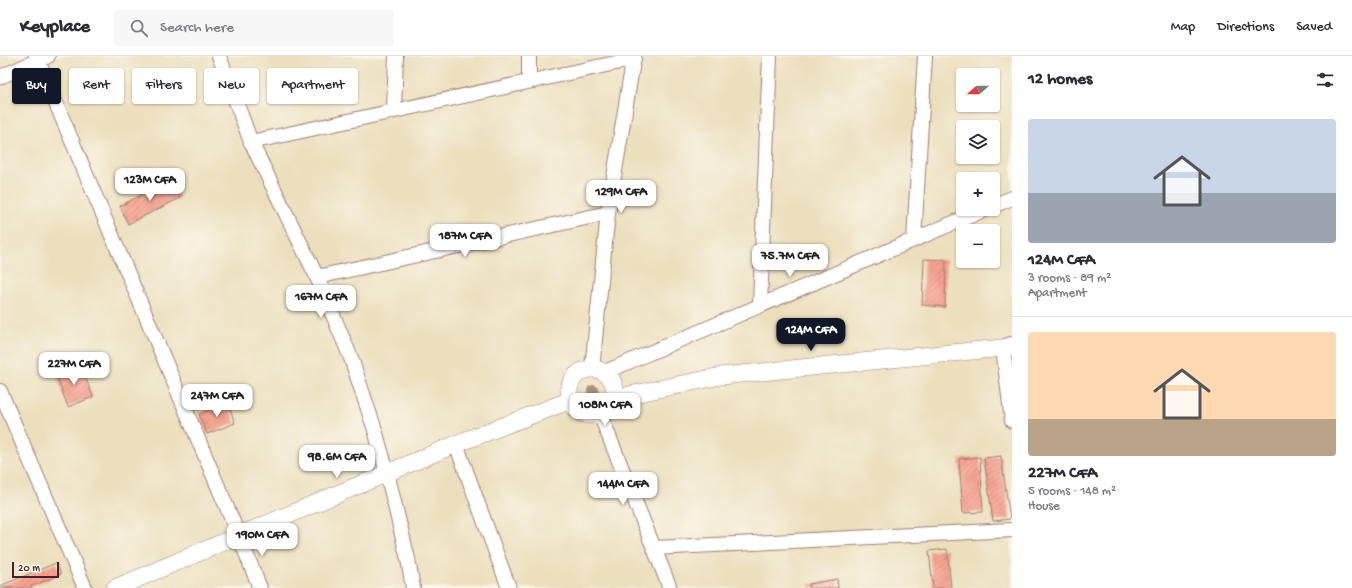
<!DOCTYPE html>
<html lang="en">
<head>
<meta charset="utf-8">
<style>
	:root { --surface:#fff; --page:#f7f7f7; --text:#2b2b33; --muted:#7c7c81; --line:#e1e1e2; --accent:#111827 }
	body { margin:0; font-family:"Gochi Hand",sans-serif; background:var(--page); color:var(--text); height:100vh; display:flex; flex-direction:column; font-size:15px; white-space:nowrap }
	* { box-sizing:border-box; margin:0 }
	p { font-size:13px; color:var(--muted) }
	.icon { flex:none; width:22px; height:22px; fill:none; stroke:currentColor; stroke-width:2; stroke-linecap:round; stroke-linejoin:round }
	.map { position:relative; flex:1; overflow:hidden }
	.side { display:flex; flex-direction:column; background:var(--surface); width:340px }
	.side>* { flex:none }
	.guide { position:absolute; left:12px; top:12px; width:380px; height:36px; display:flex; gap:8px }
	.needle { width:26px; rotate:250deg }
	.buttons { position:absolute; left:956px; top:12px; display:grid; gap:8px }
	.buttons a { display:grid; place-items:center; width:44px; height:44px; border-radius:4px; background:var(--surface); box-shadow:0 1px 3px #0004; font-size:20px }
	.scale { position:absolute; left:12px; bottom:10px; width:47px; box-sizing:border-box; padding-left:4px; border:2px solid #4a1f2b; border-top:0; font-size:11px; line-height:14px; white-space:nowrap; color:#4a1f2b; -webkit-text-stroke:3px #fbf7ec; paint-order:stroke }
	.price { position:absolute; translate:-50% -34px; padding:0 9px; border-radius:8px; background:#fff; color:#222; font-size:13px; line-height:26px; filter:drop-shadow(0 1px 2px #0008) }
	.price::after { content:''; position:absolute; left:50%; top:24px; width:12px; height:9px; margin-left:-6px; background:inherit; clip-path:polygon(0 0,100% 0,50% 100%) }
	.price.on { background:var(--accent); color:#fff }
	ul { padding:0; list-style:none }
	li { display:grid; align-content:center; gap:8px; height:212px; padding:0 16px }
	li+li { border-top:1px solid var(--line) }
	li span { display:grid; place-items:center; height:124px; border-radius:4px; color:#555 }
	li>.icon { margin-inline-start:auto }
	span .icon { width:72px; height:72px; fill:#fffc; stroke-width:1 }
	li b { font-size:17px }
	h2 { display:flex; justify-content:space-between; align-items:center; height:48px; padding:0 16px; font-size:17px }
	.tag { padding:0 14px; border-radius:4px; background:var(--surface); box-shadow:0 1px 3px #0004; font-size:14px; line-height:36px }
	.tag.on { background:var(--accent); color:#fff }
	header { display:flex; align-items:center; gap:24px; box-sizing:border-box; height:56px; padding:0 20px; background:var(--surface); border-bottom:1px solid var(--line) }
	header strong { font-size:19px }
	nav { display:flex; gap:22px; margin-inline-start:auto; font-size:14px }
	.search { width:280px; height:36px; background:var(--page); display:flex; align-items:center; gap:10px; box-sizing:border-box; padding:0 14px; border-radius:4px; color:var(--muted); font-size:15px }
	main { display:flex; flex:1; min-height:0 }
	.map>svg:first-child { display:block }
</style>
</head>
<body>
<header>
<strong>Keyplace</strong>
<div class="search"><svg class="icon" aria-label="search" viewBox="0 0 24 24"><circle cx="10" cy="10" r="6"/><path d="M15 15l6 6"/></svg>Search here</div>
<nav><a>Map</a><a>Directions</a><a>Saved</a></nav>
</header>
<main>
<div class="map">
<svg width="1012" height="532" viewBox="0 0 1012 532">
	<defs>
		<pattern id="building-hatch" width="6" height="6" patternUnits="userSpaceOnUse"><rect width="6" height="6" fill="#f7a08f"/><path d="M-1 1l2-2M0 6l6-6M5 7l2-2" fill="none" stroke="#ca8275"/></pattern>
	</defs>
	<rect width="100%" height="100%" fill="#fbf7ec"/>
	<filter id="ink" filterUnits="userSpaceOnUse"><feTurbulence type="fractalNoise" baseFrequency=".025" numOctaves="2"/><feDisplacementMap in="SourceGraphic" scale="8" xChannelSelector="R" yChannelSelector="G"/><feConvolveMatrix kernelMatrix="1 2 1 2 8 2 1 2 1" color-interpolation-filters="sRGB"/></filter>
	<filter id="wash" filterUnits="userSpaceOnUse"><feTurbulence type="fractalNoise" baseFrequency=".012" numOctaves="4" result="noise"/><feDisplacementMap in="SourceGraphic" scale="16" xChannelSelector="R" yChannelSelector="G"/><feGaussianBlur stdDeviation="0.9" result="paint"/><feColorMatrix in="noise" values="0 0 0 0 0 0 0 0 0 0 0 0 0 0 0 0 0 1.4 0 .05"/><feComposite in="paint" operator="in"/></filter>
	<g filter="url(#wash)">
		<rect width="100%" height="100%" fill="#ecdfbd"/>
		<g id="blocks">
			<g fill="url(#building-hatch)">
				<path d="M171 124 180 142 128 168 120 150Z"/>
				<path d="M924 203 946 204 945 251 922 249Z"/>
				<path d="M81 310 93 341 68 351 56 319Z"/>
				<path d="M228 347 235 367 207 378 199 358Z"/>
				<path d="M1001 400 1010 463 993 465 984 402Z"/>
				<path d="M980 401 983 456 963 457 959 403Z"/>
				<path d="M947 493 951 532H933L929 495Z"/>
				<path d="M56 507 61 518 28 532H0V530Z"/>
				<path d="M837 523 838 532H809V528Z"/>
			</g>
		</g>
	</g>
	<g filter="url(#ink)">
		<use href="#blocks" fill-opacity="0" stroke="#9b7f74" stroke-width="1"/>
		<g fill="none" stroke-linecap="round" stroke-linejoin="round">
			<defs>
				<g id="minor">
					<path d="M36 0 239 480 260 532"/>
					<path d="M219 0 251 86 317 221 351 302 375 374 387 417 408 503 413 532"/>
					<path d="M0 21 48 0"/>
					<path d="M529 25V0"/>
					<path d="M394 54 396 0"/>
					<path d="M251 86 634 3"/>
					<path d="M993 150 1012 142"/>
					<path d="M914 183 925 0"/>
					<path d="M317 221 608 157"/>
					<path d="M760 249 770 0"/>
					<path d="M1011 288 1003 291 1012 365"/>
					<path d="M592 313 608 157 634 0"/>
					<path d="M605 316 986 153"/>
					<path d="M0 335 85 532"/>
					<path d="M600 358 670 532"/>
					<path d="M456 388 509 532"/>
					<path d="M654 492 1012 474"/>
				</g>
				<g id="tertiary">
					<circle cx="592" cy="336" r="23"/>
					<path d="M615 342 721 320 1012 291"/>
					<path d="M115 532 456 388 571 344"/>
				</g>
			</defs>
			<use href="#minor" stroke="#9b7f74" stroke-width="16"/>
			<use href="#tertiary" stroke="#9b7f74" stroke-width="18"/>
			<use href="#minor" stroke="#fff" stroke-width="14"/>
			<use href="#tertiary" stroke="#fff" stroke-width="17"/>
		</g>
		<circle fill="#a59278" cx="593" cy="335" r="6"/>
	</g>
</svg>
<div class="buttons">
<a><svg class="needle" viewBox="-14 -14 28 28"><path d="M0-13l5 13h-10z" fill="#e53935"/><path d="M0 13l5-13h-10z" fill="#7c7c81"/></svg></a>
<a><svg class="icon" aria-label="layers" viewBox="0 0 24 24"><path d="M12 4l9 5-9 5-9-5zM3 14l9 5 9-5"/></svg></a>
<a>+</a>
<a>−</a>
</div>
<div class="scale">20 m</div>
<b class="price" style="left:150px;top:146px">123M CFA</b>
<b class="price" style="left:621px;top:158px">129M CFA</b>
<b class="price" style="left:465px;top:202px">187M CFA</b>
<b class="price" style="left:790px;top:222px">75.7M CFA</b>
<b class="price" style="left:321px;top:263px">167M CFA</b>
<b class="price on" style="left:811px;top:296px">124M CFA</b>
<b class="price" style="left:74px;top:330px">227M CFA</b>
<b class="price" style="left:217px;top:362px">247M CFA</b>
<b class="price" style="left:605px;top:371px">108M CFA</b>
<b class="price" style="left:337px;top:423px">98.6M CFA</b>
<b class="price" style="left:623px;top:450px">144M CFA</b>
<b class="price" style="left:262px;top:501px">190M CFA</b>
<div class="guide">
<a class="tag on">Buy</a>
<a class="tag">Rent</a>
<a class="tag">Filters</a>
<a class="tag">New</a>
<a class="tag">Apartment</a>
</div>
</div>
<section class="side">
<h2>12 homes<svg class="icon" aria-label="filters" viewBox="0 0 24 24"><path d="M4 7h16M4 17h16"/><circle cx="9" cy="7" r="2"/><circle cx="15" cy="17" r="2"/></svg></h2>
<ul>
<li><span style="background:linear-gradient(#c9d6e8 60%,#9aa5b1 0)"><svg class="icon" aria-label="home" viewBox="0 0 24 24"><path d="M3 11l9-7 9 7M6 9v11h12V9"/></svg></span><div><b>124M CFA</b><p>3 rooms · 89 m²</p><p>Apartment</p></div></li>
<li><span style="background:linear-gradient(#ffd9b3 70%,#b9a48a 0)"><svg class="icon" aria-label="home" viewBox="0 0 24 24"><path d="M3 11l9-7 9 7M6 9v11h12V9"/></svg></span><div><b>227M CFA</b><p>5 rooms · 148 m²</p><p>House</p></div></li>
</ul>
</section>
</main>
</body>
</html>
